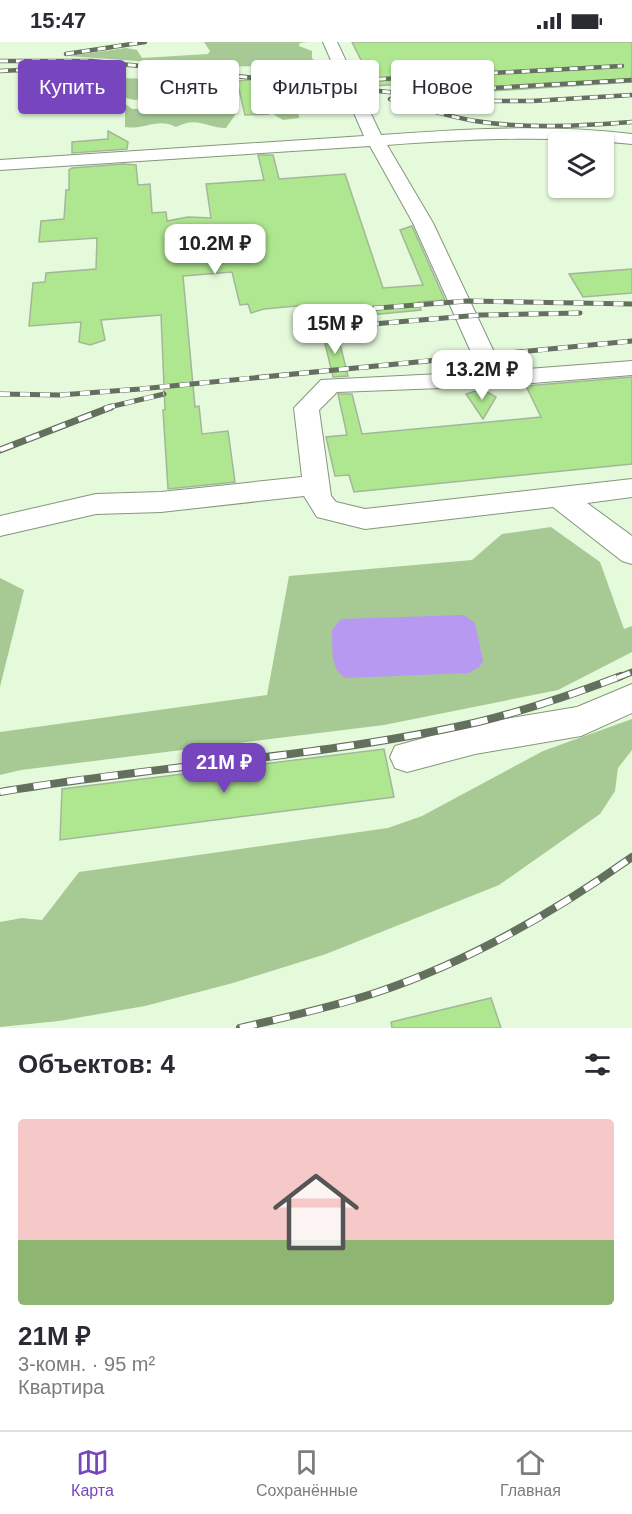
<!DOCTYPE html>
<html lang="ru">
<head>
<meta charset="utf-8">
<style>
	:root { --surface:#fff; --page:#f7f7f7; --text:#2b2b33; --muted:#7c7c81; --line:#e1e1e2; --accent:#7746be }
	body { margin:0; font-family:Arial,sans-serif; background:var(--page); color:var(--text); height:100vh; display:flex; flex-direction:column; font-size:22px; white-space:nowrap }
	* { box-sizing:border-box; margin:0 }
	p { font-size:20px; color:var(--muted) }
	.icon { flex:none; width:33px; height:33px; fill:none; stroke:currentColor; stroke-width:2; stroke-linecap:round; stroke-linejoin:round }
	.map { position:relative; height:986px; overflow:hidden }
	.panel { display:flex; flex-direction:column; background:var(--surface); flex:1 }
	.panel>* { flex:none }
	.banner { position:absolute; left:18px; top:18px; width:597px; height:54px; display:flex; gap:12px }
	.buttons { position:absolute; left:548px; top:90px; display:grid; gap:12px }
	.buttons a { display:grid; place-items:center; width:66px; height:66px; border-radius:6px; background:var(--surface); box-shadow:0 2px 4px #0004; font-size:30px }
	.price { position:absolute; translate:-50% -51px; padding:0 14px; border-radius:12px; background:#fff; color:#222; font-size:20px; line-height:39px; filter:drop-shadow(0 2px 3px #0008) }
	.price::after { content:''; position:absolute; left:50%; top:36px; width:18px; height:14px; margin-left:-9px; background:inherit; clip-path:polygon(0 0,100% 0,50% 100%) }
	.price.current { background:var(--accent); color:#fff }
	ul { padding:0; list-style:none }
	li { display:grid; align-content:center; gap:12px; height:318px; padding:0 18px }
	li span { display:grid; place-items:center; height:186px; border-radius:6px; color:#555 }
	li>.icon { margin-inline-start:auto }
	span .icon { width:108px; height:108px; fill:#fffc; stroke-width:1 }
	li b { font-size:26px }
	h2 { display:flex; justify-content:space-between; align-items:center; height:72px; padding:0 18px; font-size:26px }
	.tag { padding:0 21px; border-radius:6px; background:var(--surface); box-shadow:0 2px 4px #0004; font-size:21px; line-height:54px }
	.tag.current { background:var(--accent); color:#fff }
	.status { display:flex; justify-content:space-between; align-items:center; height:42px; padding:0 30px; background:var(--surface); direction:ltr }
	.status svg { height:16px; fill:currentColor }
	.tab-bar { display:flex; justify-content:space-around; align-items:center; height:84px; border-top:2px solid var(--line); background:var(--surface); font-size:16px; color:var(--muted) }
	.tab-bar a { display:grid; justify-items:center; gap:3px }
	.tab-bar .current { color:var(--accent) }
	.map>svg:first-child { display:block }
</style>
</head>
<body>
<div class="status"><b>15:47</b><svg viewBox="0 0 49 12"><path d="M0 12V9h3v3zM5 12V6h3v6zM10 12V3h3v9zM15 12V0h3v12zM26 1h20v11H26zM47 4h2v5h-2z"/></svg></div>
<div class="map">
<svg width="632" height="986" viewBox="0 0 632 986">
	<rect width="100%" height="100%" fill="#e5f9db"/>
	<g fill="#a7ca95">
		<path d="M204 0H308L300 1 299 4 312 9V16L317 22 220 25 68 14 126 6 137 8 142 16 208 12 210 9Z"/>
		<path d="M169 32 236 36 235 46 213 50 234 60 235 73 226 86C205 86 199 74 176 85 158 75 144 88 125 85V68L121 64H108L103 69 90 71 74 55 97 50 115 54 132 67 170 65V55L134 58 106 51 104 42 119 40 118 36 153 37Z"/>
		<path d="M277 40 320 45 325 50 305 56 298 65 299 76 283 78 273 72V66L266 63 275 59 268 44Z"/>
		<path d="M551 485 600 520 624 587 632 584V610L558 648 384 683 21 728 0 733V690L267 653 289 534 472 518 502 492Z"/>
		<path d="M0 536 24 548 0 645Z"/>
		<path d="M632 677V708L618 726 615 749 600 772 499 843 326 912 233 941 145 964 59 979 0 985V880L22 876 42 878 79 830 388 786 422 774 543 709Z"/>
	</g>
	<path fill="#b799f2" d="M464 573 475 581 483 619 479 625 469 631 346 636C329 627 333 605 332 588L341 577Z"/>
	<g fill="#afe790" stroke="#a4b69a" stroke-width="1.5">
		<path d="M352 0H632V40L460 51 457 46 451 47 446 39 374 44Z"/>
		<path d="M262 37 269 72 245 73 237 39Z"/>
		<path d="M108 89 128 100 127 107 72 111V100L108 97Z"/>
		<path d="M258 113H273L279 137 345 132 383 246 423 243 400 188 412 184 445 258 418 260 421 268 319 278 318 273 309 274 307 263 264 267 251 271 248 262 240 263 232 230 183 234 195 365 199 364 202 392 228 389 235 440 168 447 163 368H165L161 273 101 278 105 298 90 303 79 300 81 280 29 284 33 241 45 240 46 231 96 227 97 196 39 200 41 179 64 177 66 148H69V128L72 126 123 122 136 123 138 143 150 142 152 171 166 170 167 179 188 175 211 176 206 142 264 138Z"/>
		<path d="M632 227V251L583 255 569 232Z"/>
		<path d="M337 290 348 334 333 335 323 293Z"/>
		<path d="M632 335V422L354 450 349 433 335 434 326 395 347 393 338 352H352L362 392 541 375 526 344Z"/>
		<path d="M482 347 496 355 483 377 466 352Z"/>
		<path d="M384 707 394 755 60 798 62 747Z"/>
		<path d="M491 956 501 986H392L391 980Z"/>
	</g>
	<g fill="none" stroke-linecap="round" stroke-linejoin="round">
		<defs>
			<g id="minor">
				<path d="M323 0H337L381 93C465 87 548 82 632 92V102C550 93 469 97 387 103L433 181 503 329 632 319V333L495 344 337 350 319 368 331 454 336 460 365 467 632 437V455L587 461 632 494V522L622 519 553 465 365 487 317 475 304 454 161 470 96 472 0 494V474L96 452 161 450 302 435 294 366 321 338 480 330 413 181 370 104 0 128V118L364 94Z"/>
				<path d="M632 642V671L581 694 475 712 407 730 395 726 390 715 395 704 475 682 577 665Z"/>
			</g>
		</defs>
		<use href="#minor" stroke="#85967c" stroke-width="2"/>
		<use href="#minor" fill="#fff" fill-rule="evenodd"/>
		<defs>
			<g id="rail-far3">
				<path d="M66 12 145 0"/>
				<path d="M0 19H92L475 59H532L632 53"/>
				<path d="M0 29 63 26"/>
				<path d="M346 39 622 24"/>
				<path d="M440 49 632 38"/>
				<path d="M390 57C418 65 446 74 475 79 527 87 580 84 632 80"/>
			</g>
			<g id="rail-far2">
				<path d="M314 271 467 259 632 262"/>
				<path d="M349 284 480 273 580 271"/>
				<path d="M0 352 60 353 140 347 632 299"/>
				<path d="M105 366 164 352"/>
			</g>
			<g id="rail-far1">
				<path d="M0 408 111 365"/>
				<path d="M617 636 632 630"/>
			</g>
			<g id="rail">
				<path d="M0 750C158 723 321 716 478 680 527 668 574 652 621 634"/>
				<path d="M240 986C286 975 333 965 378 950 470 919 553 871 632 815"/>
			</g>
		</defs>
		<use href="#rail-far3" stroke="#64705e" stroke-width="4.5"/>
		<use href="#rail-far2" stroke="#64705e" stroke-width="5"/>
		<use href="#rail-far1" stroke="#64705e" stroke-width="7"/>
		<use href="#rail" stroke="#64705e" stroke-width="8"/>
		<use href="#rail-far3" stroke="#fff" stroke-width="3" stroke-dasharray="8" stroke-linecap="butt"/>
		<use href="#rail-far2" stroke="#fff" stroke-width="4" stroke-dasharray="10" stroke-linecap="butt"/>
		<use href="#rail-far1" stroke="#fff" stroke-width="4.5" stroke-dasharray="14" stroke-linecap="butt"/>
		<use href="#rail" stroke="#fff" stroke-width="6" stroke-dasharray="17" stroke-linecap="butt"/>
	</g>
</svg>
<div class="buttons">
<a><svg class="icon" aria-label="layers" viewBox="0 0 24 24"><path d="M12 4l9 5-9 5-9-5zM3 14l9 5 9-5"/></svg></a>
</div>
<b class="price" style="left:215px;top:233px">10.2M ₽</b>
<b class="price" style="left:335px;top:313px">15M ₽</b>
<b class="price" style="left:482px;top:359px">13.2M ₽</b>
<b class="price current" style="left:224px;top:752px">21M ₽</b>
<div class="banner">
<a class="tag current">Купить</a>
<a class="tag">Снять</a>
<a class="tag">Фильтры</a>
<a class="tag">Новое</a>
</div>
</div>
<section class="panel">
<h2>Объектов: 4<svg class="icon" aria-label="filters" viewBox="0 0 24 24"><path d="M4 7h16M4 17h16"/><circle cx="9" cy="7" r="2"/><circle cx="15" cy="17" r="2"/></svg></h2>
<ul>
<li><span style="background:linear-gradient(#f6c9c9 65%,#8fb573 0)"><svg class="icon" aria-label="home" viewBox="0 0 24 24"><path d="M3 11l9-7 9 7M6 9v11h12V9"/></svg></span><div><b>21M ₽</b><p>3-комн. · 95 m²</p><p>Квартира</p></div></li>
</ul>
</section>
<nav class="tab-bar">
<a class="current"><svg class="icon" aria-label="map" viewBox="0 0 24 24"><path d="M3 6l6-2 6 2 6-2v14l-6 2-6-2-6 2zM9 4v14M15 6v14"/></svg>Карта</a>
<a><svg class="icon" aria-label="saved" viewBox="0 0 24 24"><path d="M7 4h10v16l-5-4-5 4z"/></svg>Сохранённые</a>
<a><svg class="icon" aria-label="home" viewBox="0 0 24 24"><path d="M3 11l9-7 9 7M6 9v11h12V9"/></svg>Главная</a>
</nav>
</body>
</html>
